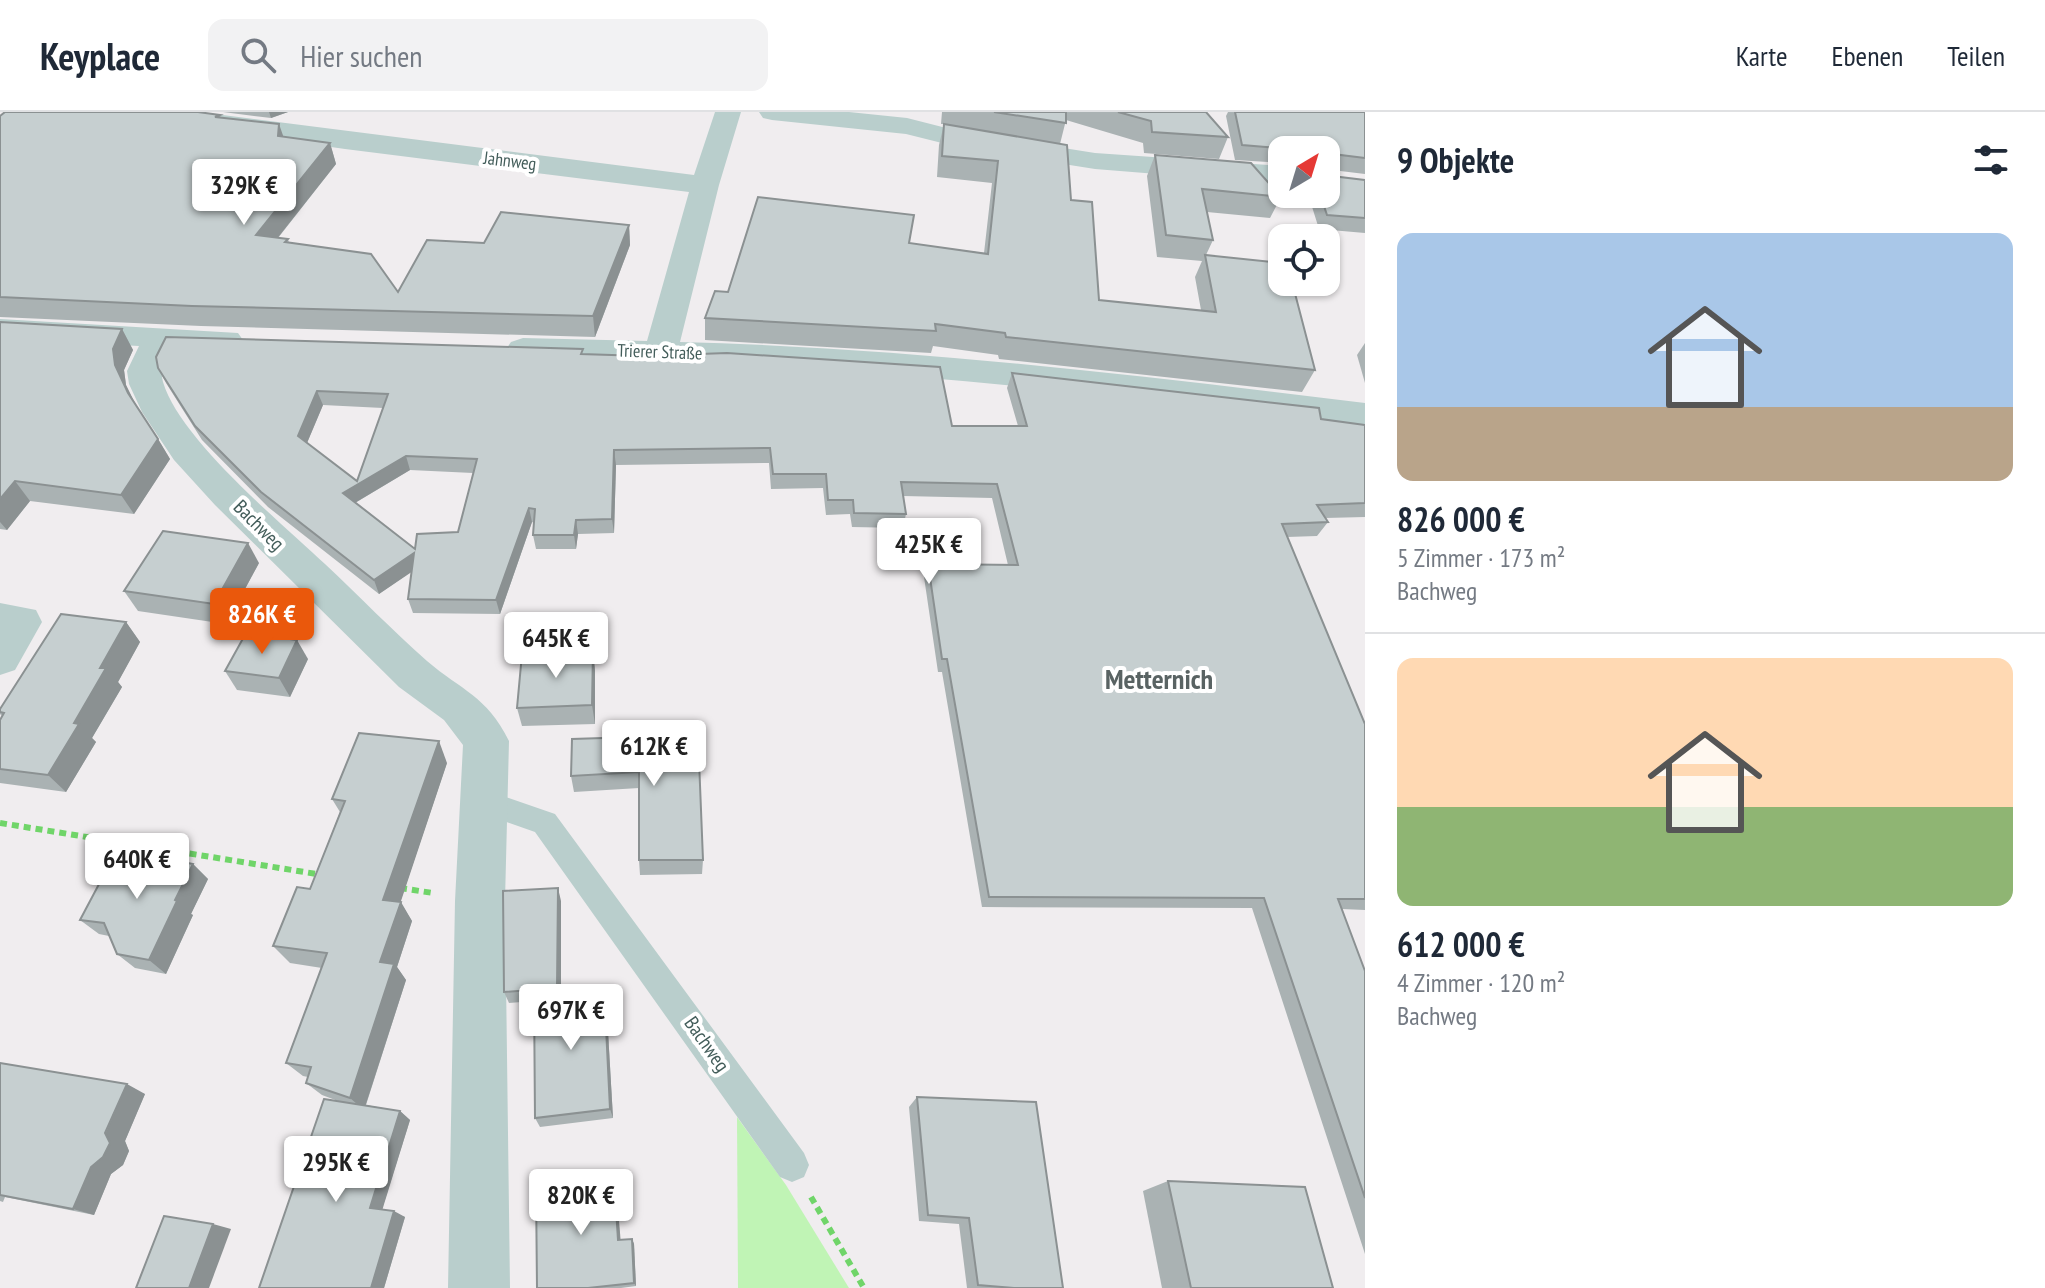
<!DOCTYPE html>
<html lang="de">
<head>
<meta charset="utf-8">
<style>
	:root { --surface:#fff; --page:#f2f2f3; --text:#1f2937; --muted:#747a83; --line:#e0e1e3; --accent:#ea580c }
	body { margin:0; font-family:"PT Sans Narrow",sans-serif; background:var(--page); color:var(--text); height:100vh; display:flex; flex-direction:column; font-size:30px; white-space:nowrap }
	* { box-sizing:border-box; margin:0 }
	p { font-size:26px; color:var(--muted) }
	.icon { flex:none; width:44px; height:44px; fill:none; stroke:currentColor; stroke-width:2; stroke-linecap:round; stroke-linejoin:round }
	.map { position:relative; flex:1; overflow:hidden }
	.details { display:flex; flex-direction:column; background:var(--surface); width:680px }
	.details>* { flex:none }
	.needle { width:52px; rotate:38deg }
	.fabs { position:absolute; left:1268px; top:24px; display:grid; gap:16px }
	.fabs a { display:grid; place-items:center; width:72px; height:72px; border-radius:16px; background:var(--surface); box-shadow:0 2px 6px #0004; font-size:40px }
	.price { position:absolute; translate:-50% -68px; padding:0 18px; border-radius:8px; background:#fff; color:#222; font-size:26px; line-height:52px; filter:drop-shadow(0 2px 4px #0008) }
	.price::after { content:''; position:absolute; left:50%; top:48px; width:24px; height:18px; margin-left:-12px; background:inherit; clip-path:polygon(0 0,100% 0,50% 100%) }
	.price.active { background:var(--accent); color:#fff }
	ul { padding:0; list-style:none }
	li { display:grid; align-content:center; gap:16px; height:424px; padding:0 32px }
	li+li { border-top:2px solid var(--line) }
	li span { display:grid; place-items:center; height:248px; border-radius:16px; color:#555 }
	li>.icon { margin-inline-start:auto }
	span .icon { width:144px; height:144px; fill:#fffc; stroke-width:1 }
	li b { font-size:34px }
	h2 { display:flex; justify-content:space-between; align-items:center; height:96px; padding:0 32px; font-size:34px }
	header { display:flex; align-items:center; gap:48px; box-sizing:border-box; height:112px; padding:0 40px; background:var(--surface); border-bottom:2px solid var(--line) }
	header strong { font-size:38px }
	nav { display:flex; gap:44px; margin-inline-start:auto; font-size:28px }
	.search { width:560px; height:72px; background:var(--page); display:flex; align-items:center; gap:20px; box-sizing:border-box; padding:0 28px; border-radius:16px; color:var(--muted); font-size:30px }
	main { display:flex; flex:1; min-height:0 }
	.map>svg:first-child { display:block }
</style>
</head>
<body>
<header>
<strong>Keyplace</strong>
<div class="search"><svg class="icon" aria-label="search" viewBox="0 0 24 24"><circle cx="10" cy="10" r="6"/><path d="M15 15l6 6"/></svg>Hier suchen</div>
<nav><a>Karte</a><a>Ebenen</a><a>Teilen</a></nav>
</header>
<main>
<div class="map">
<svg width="1365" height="1176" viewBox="0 0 1365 1176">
	<rect width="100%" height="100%" fill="#f0edef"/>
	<path fill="#c0f4b5" d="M737 1005 786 1073 849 1176H738Z"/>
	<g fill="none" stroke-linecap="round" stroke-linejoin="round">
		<g stroke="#70d569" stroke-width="6" stroke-dasharray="7 5" stroke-linecap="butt">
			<path d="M0 711 323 763"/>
			<path d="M400 776 433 781"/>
			<path d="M811 1085 864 1176"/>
		</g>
		<path fill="#b9cecc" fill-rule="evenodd" d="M483 677 555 702 804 1041 809 1053 804 1065 792 1070 780 1065 535 720 473 698 469 689 473 680Z"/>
		<g fill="#b9cecc" fill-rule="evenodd">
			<path d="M130 0H199L694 63 715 0H741L719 73 680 230C910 236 1138 263 1365 291V315C1180 291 995 269 809 257 714 251 618 250 523 248L511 244 506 237 511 230 523 226 647 229 689 80 345 37 143 8 134 6Z"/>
			<path d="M759 0H849L907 6 962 20 1095 41 1282 54V72L1095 57 962 36 906 22 772 8 763 6Z"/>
			<path d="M0 207 238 221 243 228 238 235 226 238 172 236C166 247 159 257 163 270 179 326 281 411 325 452 359 484 392 518 427 549 462 579 486 583 509 629L505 789 510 1176H448L455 789 463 633 444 608 399 575 215 393 174 348 142 300 129 272 127 259 139 234 0 227Z"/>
			<path d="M0 491 36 498 42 510 15 558 0 563Z"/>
		</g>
	</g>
	<g fill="#aab2b3" fill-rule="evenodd">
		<path d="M223 0H288L271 6Z"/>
		<path d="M942 0H1206L1228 25 1219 47 1144 41 1143 31 1066 8 1060 32 1071 88 1099 188 1201 198 1195 165 1202 149 1157 145 1147 64 1155 43 1281 85 1270 106 1207 100 1213 128 1206 143 1315 258 1302 280 999 247 998 243 933 234 931 241 705 228V206L728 180 909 131 984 141 992 71 937 65 939 33 944 12H941Z"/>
		<path d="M1228 0H1365V62L1332 58V64L1365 68V121L1319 117 1308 82H1326V38H1282V51L1235 48 1226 4Z"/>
		<path d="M220 3 221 6 283 25 330 31 336 52 278 126 288 127 289 131 398 180 484 131 629 113 630 133 595 225 201 214 0 205V4Z"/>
		<path d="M0 210 122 217 133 238 124 258 126 273 135 291 158 327 170 347 134 402 30 389 7 418 0 417Z"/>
		<path d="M1365 231V271L1357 243Z"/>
		<path d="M584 242 952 314H1018L1007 276 1012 261 1365 313V405L1325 406 1328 410 1317 424 1287 425 1365 612V798L1342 797 1365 859V1142L1252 796 982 795 942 560H938L924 465 928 452 1008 453 992 386 903 384 906 402 903 416 852 415 850 402 826 403 823 376 771 377 769 351 616 353 614 421 578 422 576 437H536L533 423 534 411 532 410 500 502 413 501 408 487 412 459 379 482 268 395 202 328 166 271 158 256ZM323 293 383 296 357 369 307 331ZM410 358 473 361 458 420 415 437 355 391Z"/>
		<path d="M259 451 226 512 138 499 124 479Z"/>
		<path d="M126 510 140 530 118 570 122 575 92 626 96 630 66 680 0 671V608L2 604 0 602V597Z"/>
		<path d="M593 539 595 559V612L522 614 517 596Z"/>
		<path d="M308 547 290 585 237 578 225 559Z"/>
		<path d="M698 623 703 748 702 762 640 763 639 748V676L574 680 571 664Z"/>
		<path d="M447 651 400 790 412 809 397 855 406 868 366 993 400 999 410 1008 382 1097 405 1105 384 1176H259L338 989 322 983 306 971 308 965 303 964 286 951 322 856 290 851 273 834 310 777 340 700 332 687Z"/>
		<path d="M193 752 208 767 191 802 193 803 166 862 135 856 117 842 109 824 99 822 80 808Z"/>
		<path d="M561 789V878L604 874 606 885 613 1006 540 1015 535 1006 534 889 509 891 504 880Z"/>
		<path d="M0 951 145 982 125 1029 129 1039 123 1053 111 1062 94 1103 5 1085 3 1090 0 1089Z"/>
		<path d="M917 985 1063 1176H967L959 1112 919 1109 909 995Z"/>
		<path d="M614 1065 616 1072 620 1128 632 1127 634 1132 636 1174 621 1176H537Z"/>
		<path d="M1168 1069 1333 1176H1162L1143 1079Z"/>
	</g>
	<g fill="#8b9192">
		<path d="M269 0H288L271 6Z"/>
		<path d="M279 12 286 32 278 24Z"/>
		<path d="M330 31 336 52 264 143 256 123Z"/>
		<path d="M629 113 630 133 595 225 593 204Z"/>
		<path d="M122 217 133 238 124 258 126 273 140 302 128 281 115 253 113 237Z"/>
		<path d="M317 279 323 293 304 338 298 324Z"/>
		<path d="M158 327 170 347 134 402 121 383Z"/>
		<path d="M614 338 616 353 614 421 612 407Z"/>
		<path d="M406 344 410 358 348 395 343 381Z"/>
		<path d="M15 369 30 389 7 418 0 410V387Z"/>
		<path d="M529 396 532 410 500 502 496 488Z"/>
		<path d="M576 408 578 422 576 437 574 423Z"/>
		<path d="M248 431 259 451 226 512 214 492Z"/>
		<path d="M414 441 419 455 379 482 374 468Z"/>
		<path d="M126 510 140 530 118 570 122 575 92 626 96 630 66 680 48 663 100 556Z"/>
		<path d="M297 528 308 547 290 585 279 566Z"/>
		<path d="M593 539 595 559V612L592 593Z"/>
		<path d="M439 629 447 651 395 807 383 788Z"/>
		<path d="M193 752 208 767 191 802 193 803 166 862 149 848 175 788Z"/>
		<path d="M558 776 561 789V887L557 876Z"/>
		<path d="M401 790 412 809 397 855 406 868 364 998 350 986 380 850Z"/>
		<path d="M604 874 606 885 613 1006 610 997Z"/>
		<path d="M127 972 145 982 125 1029 129 1039 123 1053 111 1062 94 1103 73 1097Z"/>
		<path d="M400 999 410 1008 381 1102 370 1096Z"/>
		<path d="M614 1065 616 1072 621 1133 618 1128Z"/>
		<path d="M394 1099 405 1105 384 1176H371Z"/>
		<path d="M213 1112 231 1117 209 1176H189Z"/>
		<path d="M632 1127 634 1132 636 1174 634 1171Z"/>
	</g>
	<g fill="#c6cfd0" stroke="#8b9192" stroke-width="2" fill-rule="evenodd">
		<path d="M5 0H198L220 3 215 5 279 12 278 24 330 31 256 123 288 127 285 130 371 142 398 180 427 128 484 131 501 100 629 113 593 204 192 194 0 185V4Z"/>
		<path d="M994 0H1066V11Z"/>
		<path d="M1118 0H1206L1228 25 1152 20 1151 9Z"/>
		<path d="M1235 0H1365V46L1332 42V64L1365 68V106L1327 103 1320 82H1326V38H1290L1289 37 1242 33Z"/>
		<path d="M944 12 1067 33 1071 88 1092 90 1099 188 1216 200 1205 143 1282 151V170H1292L1315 258 1006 225 1005 221 935 212 936 219 705 206 715 179 728 180 758 85 914 103 909 131 988 142 998 49 942 44Z"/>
		<path d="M1155 43 1251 51 1281 85 1202 77 1213 128 1166 123Z"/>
		<path d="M0 210 122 217 113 237 115 253 128 281 158 327 121 383 15 369 0 387Z"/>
		<path d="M166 225 583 237 581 242 643 244 727 241 940 255 952 314H1027L1012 261 1319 296 1321 307 1365 313V391L1317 393 1328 410 1282 412 1365 612V787H1338L1365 859V1086L1264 786 989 785 947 547H942L928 452 1018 453 997 372 901 370 906 402 854 401 853 388H828L826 362H773L770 336 614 338 612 407 576 408 574 423H533L535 397 529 396 496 488 408 487 414 441 374 468 261 380 195 314 158 256 156 245ZM317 279 388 282 357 369 298 324ZM406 344 477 347 458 420 417 422 415 437 343 381Z"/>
		<path d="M163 419 248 431 214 492 124 479Z"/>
		<path d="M61 502 126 510 100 556H106L74 611 79 612 48 663 0 657V608L4 601 0 600V597Z"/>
		<path d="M246 521 297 528 279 566 225 559Z"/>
		<path d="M593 539 592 593 517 596 522 542Z"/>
		<path d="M359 621 439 629 383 788 401 790 380 850 394 852 350 986 306 971 311 955 286 951 327 841 273 834 297 775 310 777 345 689 332 687Z"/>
		<path d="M698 623 703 748H639V660L571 664 572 627Z"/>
		<path d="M117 738 193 752 175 788 177 789 149 848 117 842 104 811 80 808Z"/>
		<path d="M558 776 557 876 504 880 503 779Z"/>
		<path d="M604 874 610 997 535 1006 534 881Z"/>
		<path d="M0 951 127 972 105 1021 110 1031 103 1045 91 1055 73 1097 0 1083Z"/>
		<path d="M917 985 1036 990 1063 1176H1014L978 1173 969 1106 928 1103Z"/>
		<path d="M324 987 400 999 370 1096 394 1099 371 1176H259Z"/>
		<path d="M614 1065 618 1128 632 1127 634 1171 588 1176H537L536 1074Z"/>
		<path d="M1168 1069 1305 1075 1333 1176H1191Z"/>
		<path d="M164 1104 213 1112 189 1176H136Z"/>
	</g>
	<g text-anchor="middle" stroke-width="8" stroke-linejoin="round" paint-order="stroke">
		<g font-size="18" fill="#435d5a" stroke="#fff">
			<text transform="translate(510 49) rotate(7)" y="6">Jahnweg</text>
			<text transform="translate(660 240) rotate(2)" y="6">Trierer Straße</text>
		</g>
		<g font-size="20" fill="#435d5a" stroke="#fff">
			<text transform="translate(259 413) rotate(45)" y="7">Bachweg</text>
			<text transform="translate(707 932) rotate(55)" y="7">Bachweg</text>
		</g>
		<g font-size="28" font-weight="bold" fill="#596363" stroke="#fff">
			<text x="1159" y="577">Metternich</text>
		</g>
	</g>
</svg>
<div class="fabs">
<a><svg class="needle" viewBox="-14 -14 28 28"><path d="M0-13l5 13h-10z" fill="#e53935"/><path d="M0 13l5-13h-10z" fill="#747a83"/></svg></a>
<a><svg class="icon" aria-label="locate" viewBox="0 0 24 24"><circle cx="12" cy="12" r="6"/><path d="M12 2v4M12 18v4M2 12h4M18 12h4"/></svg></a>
</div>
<b class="price" style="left:244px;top:115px">329K €</b>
<b class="price" style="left:929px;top:474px">425K €</b>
<b class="price active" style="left:262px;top:544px">826K €</b>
<b class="price" style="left:556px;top:568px">645K €</b>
<b class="price" style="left:654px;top:676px">612K €</b>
<b class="price" style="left:137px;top:789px">640K €</b>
<b class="price" style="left:571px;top:940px">697K €</b>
<b class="price" style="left:336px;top:1092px">295K €</b>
<b class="price" style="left:581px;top:1125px">820K €</b>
</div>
<section class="details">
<h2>9 Objekte<svg class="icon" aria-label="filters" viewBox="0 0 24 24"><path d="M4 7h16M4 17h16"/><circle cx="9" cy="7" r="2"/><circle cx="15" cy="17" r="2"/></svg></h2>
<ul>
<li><span style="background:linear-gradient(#a9c7e8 70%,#b9a48a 0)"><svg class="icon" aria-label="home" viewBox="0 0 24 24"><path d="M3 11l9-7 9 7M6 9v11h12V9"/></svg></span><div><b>826 000 €</b><p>5 Zimmer · 173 m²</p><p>Bachweg</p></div></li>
<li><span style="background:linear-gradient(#ffd9b3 60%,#8fb573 0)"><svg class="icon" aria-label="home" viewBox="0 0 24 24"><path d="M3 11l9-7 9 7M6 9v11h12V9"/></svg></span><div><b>612 000 €</b><p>4 Zimmer · 120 m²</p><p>Bachweg</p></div></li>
</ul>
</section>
</main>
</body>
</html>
